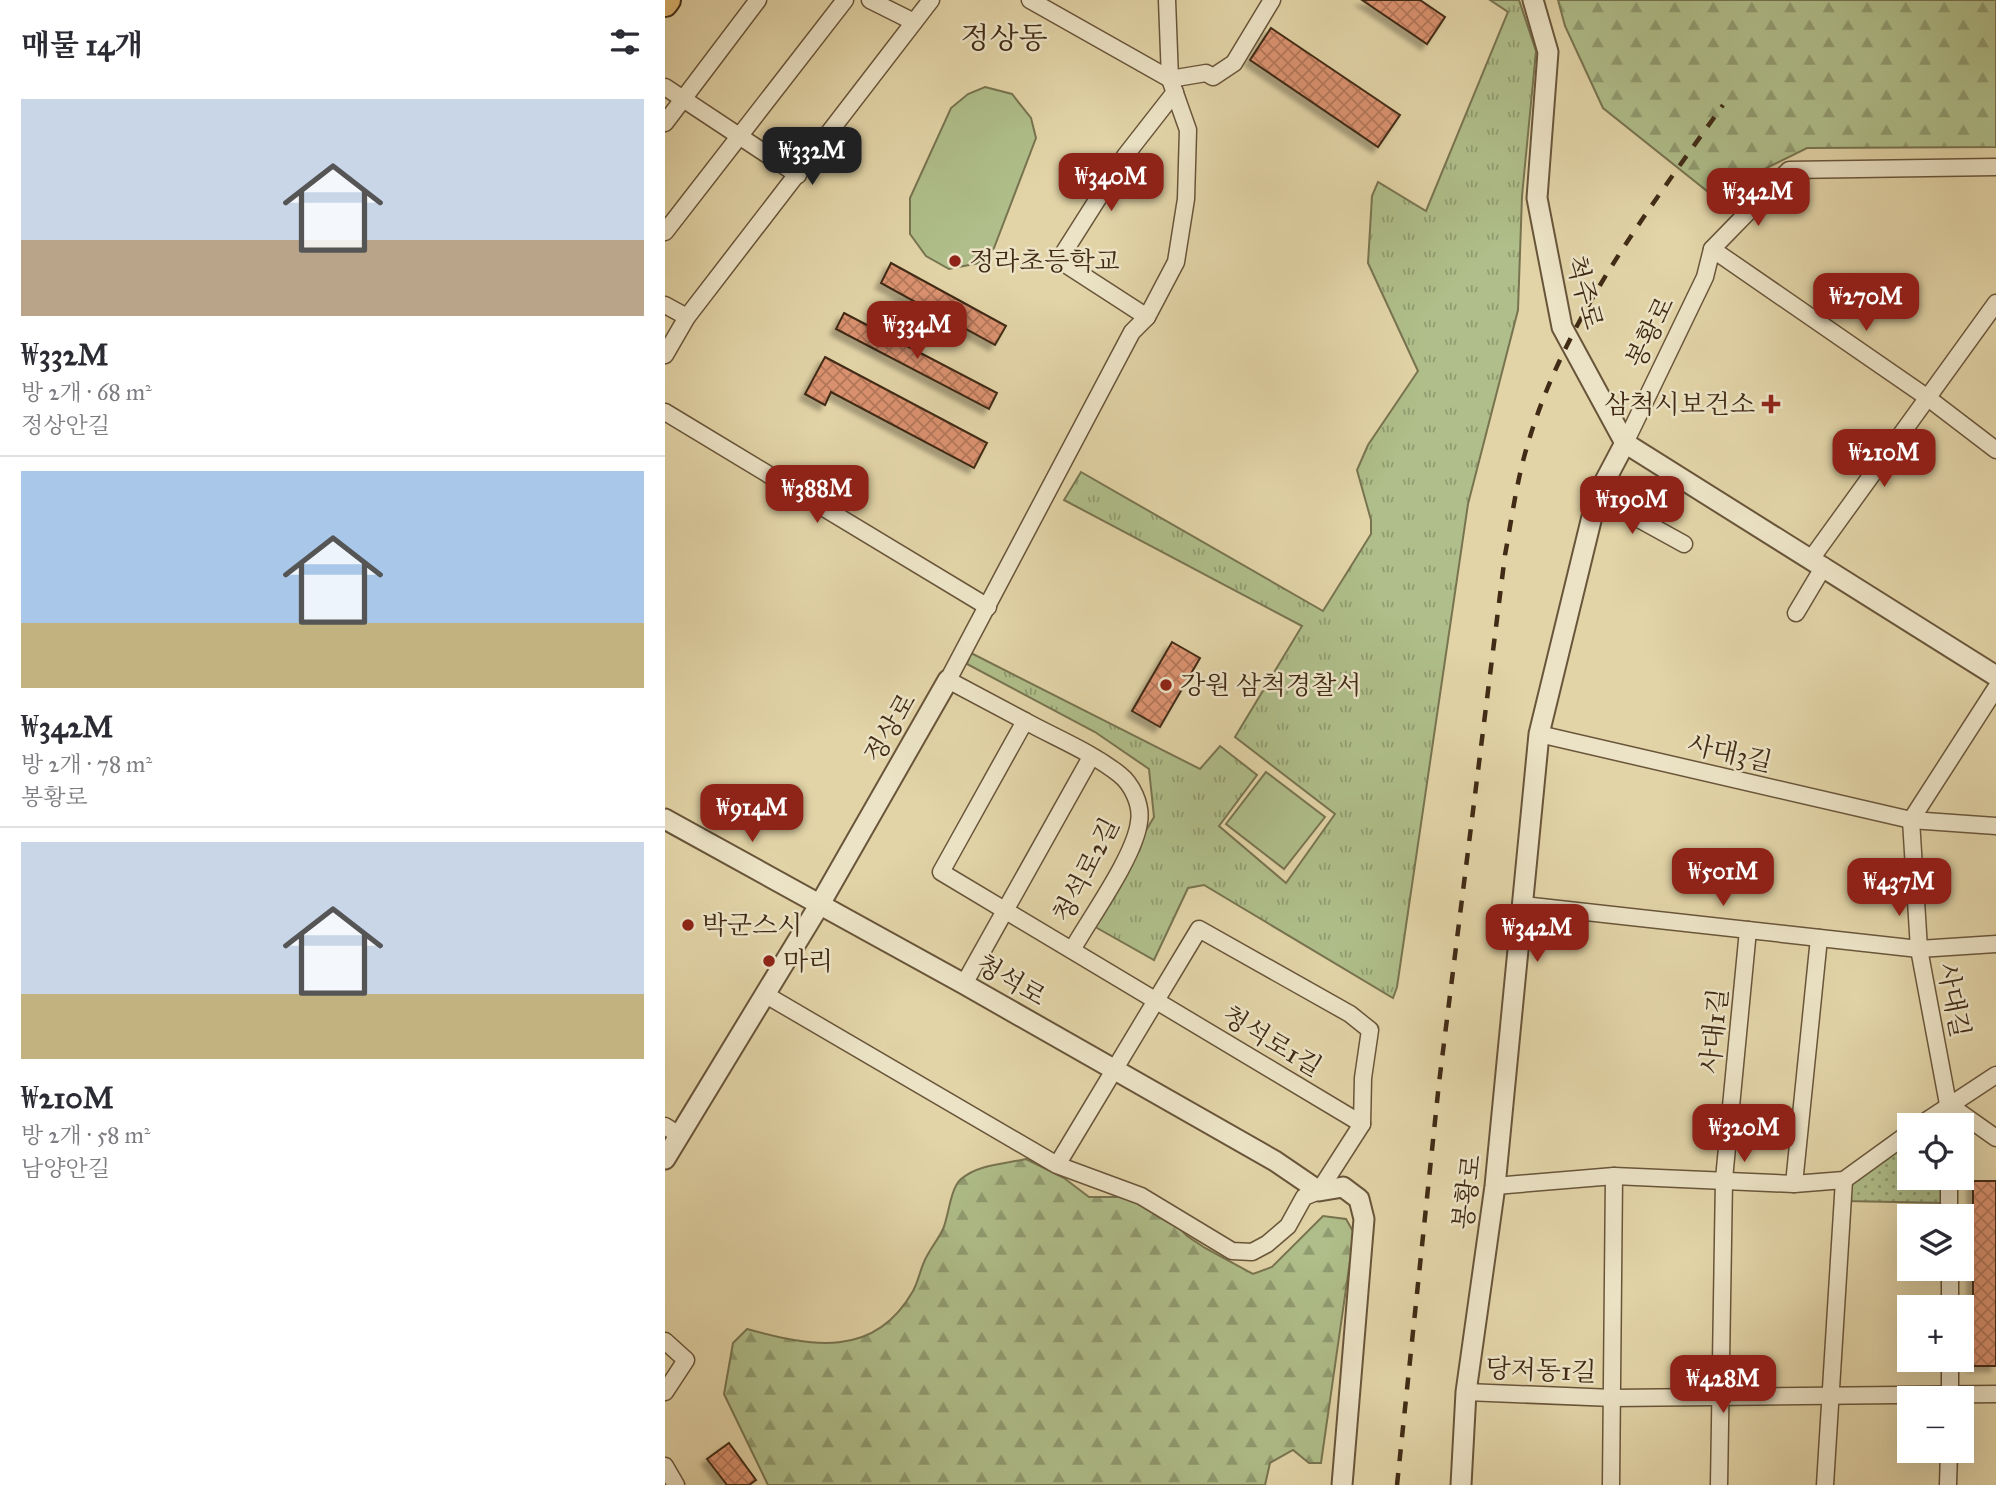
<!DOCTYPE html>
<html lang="ko">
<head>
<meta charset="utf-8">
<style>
	:root { --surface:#fff; --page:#f7f7f7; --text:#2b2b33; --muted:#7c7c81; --line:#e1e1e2; --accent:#8f2418 }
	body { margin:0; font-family:"IM FELL Great Primer","Noto Serif KR",serif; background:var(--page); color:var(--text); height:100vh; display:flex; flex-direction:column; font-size:26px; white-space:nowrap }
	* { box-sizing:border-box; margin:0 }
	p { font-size:23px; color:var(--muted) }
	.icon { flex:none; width:38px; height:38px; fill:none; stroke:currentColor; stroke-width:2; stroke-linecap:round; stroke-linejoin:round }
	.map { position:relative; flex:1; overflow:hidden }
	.details { display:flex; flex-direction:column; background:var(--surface); width:665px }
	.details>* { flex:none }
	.fabs { position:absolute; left:1232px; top:1113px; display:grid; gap:14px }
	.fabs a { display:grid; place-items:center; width:77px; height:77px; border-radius:0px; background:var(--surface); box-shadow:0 7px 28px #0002; font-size:35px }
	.price { position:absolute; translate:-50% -60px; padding:0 16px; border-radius:14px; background:var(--accent); color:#fff; font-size:23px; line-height:46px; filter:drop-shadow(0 2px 4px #0008) }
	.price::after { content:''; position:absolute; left:50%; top:42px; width:21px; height:16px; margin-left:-10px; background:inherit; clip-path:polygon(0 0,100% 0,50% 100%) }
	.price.selected { background:#222; color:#fff }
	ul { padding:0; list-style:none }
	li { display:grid; align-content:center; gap:14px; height:371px; padding:0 21px }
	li+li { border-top:2px solid var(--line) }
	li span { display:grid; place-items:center; height:217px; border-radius:0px; color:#555 }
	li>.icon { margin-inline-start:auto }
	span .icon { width:126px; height:126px; fill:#fffc; stroke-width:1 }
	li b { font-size:30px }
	h2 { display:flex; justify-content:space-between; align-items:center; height:84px; padding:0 21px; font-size:30px }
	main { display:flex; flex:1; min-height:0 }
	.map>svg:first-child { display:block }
</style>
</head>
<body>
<main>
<section class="details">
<h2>매물 14개<svg class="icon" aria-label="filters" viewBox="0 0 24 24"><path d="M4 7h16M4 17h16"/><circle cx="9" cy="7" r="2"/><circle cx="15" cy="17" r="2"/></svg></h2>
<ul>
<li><span style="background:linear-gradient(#c9d6e8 65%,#b9a48a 0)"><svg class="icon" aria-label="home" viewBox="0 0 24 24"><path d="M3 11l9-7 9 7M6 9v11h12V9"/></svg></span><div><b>₩332M</b><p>방 2개 · 68 m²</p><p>정상안길</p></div></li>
<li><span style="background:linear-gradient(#a9c7e8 70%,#c2b280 0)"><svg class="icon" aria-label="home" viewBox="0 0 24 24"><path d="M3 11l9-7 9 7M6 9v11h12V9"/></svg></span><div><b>₩342M</b><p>방 2개 · 78 m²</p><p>봉황로</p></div></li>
<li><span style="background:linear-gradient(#c9d6e8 70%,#c2b280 0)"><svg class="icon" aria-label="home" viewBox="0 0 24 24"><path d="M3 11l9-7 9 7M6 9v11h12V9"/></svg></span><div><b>₩210M</b><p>방 2개 · 58 m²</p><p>남양안길</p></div></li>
</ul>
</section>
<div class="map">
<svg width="1331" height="1485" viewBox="0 0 1331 1485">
	<defs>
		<pattern id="grass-tufts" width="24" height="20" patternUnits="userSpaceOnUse" patternTransform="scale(1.75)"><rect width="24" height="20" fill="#afbe8a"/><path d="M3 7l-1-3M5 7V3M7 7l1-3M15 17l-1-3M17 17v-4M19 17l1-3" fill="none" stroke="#909b70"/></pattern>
		<pattern id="forest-firs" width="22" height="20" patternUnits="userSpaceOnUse" patternTransform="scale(1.75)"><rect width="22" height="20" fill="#afbe8a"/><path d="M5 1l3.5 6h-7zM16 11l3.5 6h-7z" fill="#909b70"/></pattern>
		<pattern id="park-dots" width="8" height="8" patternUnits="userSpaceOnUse" patternTransform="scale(1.75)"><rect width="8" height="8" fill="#afbe8a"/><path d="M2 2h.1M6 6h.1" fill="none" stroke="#909b70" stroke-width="1.8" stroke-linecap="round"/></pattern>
		<pattern id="building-cross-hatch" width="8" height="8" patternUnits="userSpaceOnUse" patternTransform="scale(1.75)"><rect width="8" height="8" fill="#db926f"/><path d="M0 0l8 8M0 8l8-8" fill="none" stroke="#b3775a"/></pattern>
		<filter id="shadow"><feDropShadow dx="-5.5" dy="5.5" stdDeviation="2" flood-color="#0004"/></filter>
	</defs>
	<rect width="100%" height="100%" fill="#e2d4a7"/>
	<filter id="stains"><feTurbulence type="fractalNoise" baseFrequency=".00286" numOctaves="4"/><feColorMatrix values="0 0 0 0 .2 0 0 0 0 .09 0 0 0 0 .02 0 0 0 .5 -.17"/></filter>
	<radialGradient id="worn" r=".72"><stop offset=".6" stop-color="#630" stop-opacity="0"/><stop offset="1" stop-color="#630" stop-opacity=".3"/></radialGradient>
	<path fill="url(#grass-tufts)" stroke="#787450" stroke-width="2" d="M825 0H854L871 51 857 196 853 310 803 504 732 987 728 998 539 885 523 888 489 960 425 924 489 817 484 769 430 732 302 664 306 653 535 769 555 746 592 775 554 826 621 883 670 814 570 737 637 626 399 500 416 472 658 611 706 534V520L692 470 703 445 753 371 703 263 707 196 713 182 761 211 843 12Z"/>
	<g fill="url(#forest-firs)" stroke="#787450" stroke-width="2">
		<path d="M893 0H1331V147L1142 148 1047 195 938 108 900 26Z"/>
		<path d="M361 1159 399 1178 424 1197H471L507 1220 522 1236 540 1248 588 1274 607 1267 658 1216 681 1219 689 1233 656 1463H644L628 1450 605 1463 600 1485H103L59 1394 68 1343 82 1329C145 1346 209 1360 248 1291 253 1282 255 1271 259 1262 264 1250 273 1240 278 1229 284 1215 285 1189 296 1179 314 1164 339 1164 361 1159Z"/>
	</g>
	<path fill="url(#park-dots)" stroke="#787450" stroke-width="2" d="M1244 1133V1178H1280L1281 1203 1179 1201 1180 1171Z"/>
	<g fill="#afbe8a" stroke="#787450" stroke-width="2">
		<path d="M320 87 347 94 366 118 371 138 329 248 314 263 284 269 261 256 245 234V198L286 108 303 94Z"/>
		<path d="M601 772 660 817 619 869 561 824Z"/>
	</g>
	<g fill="url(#building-cross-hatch)" stroke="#412b16" stroke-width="2" filter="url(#shadow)">
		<path d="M697 0H755L780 17 762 44Z"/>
		<path d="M606 28 735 115 713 147 585 60Z"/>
		<path d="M226 263 341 326 330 345 292 324 287 333 260 318 265 310 216 283Z"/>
		<path d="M179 313 332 393 324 409 171 329Z"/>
		<path d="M160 357 322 443 309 468 166 392 160 405 140 394Z"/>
		<path d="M507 642 535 658 495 727 467 711Z"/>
		<rect x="1308" y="1181" width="23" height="185"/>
		<path d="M64 1443 91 1480 84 1485H62L42 1459Z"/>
	</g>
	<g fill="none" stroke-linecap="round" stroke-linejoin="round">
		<defs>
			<g id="minor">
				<path d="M205 0 249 22"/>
				<path d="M365 0 505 79"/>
				<path d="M502 0 505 79 523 130 521 199 511 262 482 317 467 332 283 680 360 721 276 872 697 1124"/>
				<path d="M505 79 541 73 548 77 569 63 607 0"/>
				<path d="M0 87 133 175"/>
				<path d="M0 123 93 0"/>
				<path d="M0 232 180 0"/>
				<path d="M1047 249 1263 398 1331 450"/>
				<path d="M0 305 22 317"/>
				<path d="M482 317 394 260 460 156 510 92"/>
				<path d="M0 355 22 317 266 0"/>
				<path d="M0 412 323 607"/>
				<path d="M960 443 1040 277 1047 249 1124 170 1331 167"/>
				<path d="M932 496 1019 544"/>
				<path d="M1146 559 1331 303"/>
				<path d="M1131 613 1159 566"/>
				<path d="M1331 688 1246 820 1254 949 1283 1104 1331 1138"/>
				<path d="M360 721C391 738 426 752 454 774 467 784 477 805 474 822 470 856 425 918 407 950"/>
				<path d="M874 734 1246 820 1331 826"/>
				<path d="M858 905 1254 949 1331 944"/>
				<path d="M299 984 426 757"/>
				<path d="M101 995 392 1165 476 1196 567 1251 587 1252 602 1244 623 1226 639 1197 654 1191 697 1124 698 1078 705 1030 685 1014 534 929 392 1165"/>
				<path d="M1283 1104 1284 1125"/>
				<path d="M1255 1125 1331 1075"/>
				<path d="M0 1126 14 1135"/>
				<path d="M1284 1178V1216"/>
				<path d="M1129 1184 1154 938"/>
				<path d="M830 1186 949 1176 1129 1184 1179 1180 1244 1133"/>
				<path d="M1285 1269V1307"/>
				<path d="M0 1341 21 1360 0 1392"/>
				<path d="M1285 1360V1398"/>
				<path d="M801 1392 948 1398 1331 1394"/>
				<path d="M0 1466 11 1485"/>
				<path d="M946 1485 949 1176"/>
				<path d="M1054 1485 1059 1179 1083 930"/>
				<path d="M1160 1485 1179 1180"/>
				<path d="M1283 1485 1284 1451"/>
			</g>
			<g id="tertiary">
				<path d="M868 0 883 52 872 198 897 327 960 443 1331 676"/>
				<path d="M0 819 299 984 610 1161 654 1191 678 1187 694 1199 699 1219 677 1485"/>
				<path d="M0 1159 155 904 283 680"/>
				<path d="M796 1485 801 1392 830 1186 874 734 932 496 960 443"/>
			</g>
			<path id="primary" d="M0 4 3 0"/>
		</defs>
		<use href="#minor" stroke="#69553a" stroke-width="19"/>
		<use href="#tertiary" stroke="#69553a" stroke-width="23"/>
		<use href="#primary" stroke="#412b16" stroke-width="28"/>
		<use href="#minor" stroke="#ece3c6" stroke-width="16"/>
		<use href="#tertiary" stroke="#ece3c6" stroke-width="19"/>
		<use href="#primary" stroke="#e1ba74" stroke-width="24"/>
		<path stroke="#412b16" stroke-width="4.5" stroke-dasharray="12 12" stroke-linecap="butt" d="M732 1485 774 1083 840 555C847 517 852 478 864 440 901 317 984 209 1058 105"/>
	</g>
	<g fill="#8f2418" stroke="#ece3c6" stroke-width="2.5">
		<circle cx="290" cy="261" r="7"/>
		<path d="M1102.5 393.5h7v7h7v7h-7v7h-7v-7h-7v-7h7z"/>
		<circle cx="501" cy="685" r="7"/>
		<circle cx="23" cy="925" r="7"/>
		<circle cx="104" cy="961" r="7"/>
	</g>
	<g text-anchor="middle" stroke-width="5" stroke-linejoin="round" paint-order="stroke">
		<g font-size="26" fill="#412b16" stroke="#ece3c6" text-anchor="start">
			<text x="304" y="270">정라초등학교</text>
			<text x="1090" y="413" text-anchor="end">삼척시보건소</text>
			<text x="515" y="694">강원 삼척경찰서</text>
			<text x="37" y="934">박군스시</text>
			<text x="118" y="970">마리</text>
		</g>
		<g font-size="26" fill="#412b16" stroke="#ece3c6">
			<text transform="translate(920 292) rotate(75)" y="9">척주로</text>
			<text transform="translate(985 332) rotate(-64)" y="9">봉황로</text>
			<text transform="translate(225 728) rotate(-60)" y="9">정상로</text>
			<text transform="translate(1065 753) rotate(13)" y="9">사대3길</text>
			<text transform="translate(421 870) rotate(-63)" y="9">청석로2길</text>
			<text transform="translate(346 980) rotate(30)" y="9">청석로</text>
			<text transform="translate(1289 1000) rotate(79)" y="9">사대길</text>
			<text transform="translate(1049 1031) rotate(-84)" y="9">사대1길</text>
			<text transform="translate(607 1041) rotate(31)" y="9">청석로1길</text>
			<text transform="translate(802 1192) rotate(-83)" y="9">봉황로</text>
			<text transform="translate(876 1370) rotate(2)" y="9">당저동1길</text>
		</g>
		<g font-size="30" fill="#412b16" stroke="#ece3c6">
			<text x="339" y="48">정상동</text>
		</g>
	</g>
	<rect width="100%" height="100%" filter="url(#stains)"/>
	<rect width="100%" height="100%" fill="url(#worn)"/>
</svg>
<div class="fabs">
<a><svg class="icon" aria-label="locate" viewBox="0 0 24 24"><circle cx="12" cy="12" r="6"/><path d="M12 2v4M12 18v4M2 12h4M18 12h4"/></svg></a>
<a><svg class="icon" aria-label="layers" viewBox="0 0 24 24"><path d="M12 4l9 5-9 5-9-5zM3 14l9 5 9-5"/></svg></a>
<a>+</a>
<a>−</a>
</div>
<b class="price selected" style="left:147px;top:187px">₩332M</b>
<b class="price" style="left:446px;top:213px">₩340M</b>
<b class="price" style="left:1093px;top:228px">₩342M</b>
<b class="price" style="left:1201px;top:333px">₩270M</b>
<b class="price" style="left:252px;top:361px">₩334M</b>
<b class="price" style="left:1219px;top:489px">₩210M</b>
<b class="price" style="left:152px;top:525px">₩388M</b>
<b class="price" style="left:967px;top:536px">₩190M</b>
<b class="price" style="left:87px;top:844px">₩914M</b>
<b class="price" style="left:1058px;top:908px">₩501M</b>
<b class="price" style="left:1234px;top:918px">₩437M</b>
<b class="price" style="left:872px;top:964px">₩342M</b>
<b class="price" style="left:1079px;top:1164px">₩320M</b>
<b class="price" style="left:1058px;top:1415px">₩428M</b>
</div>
</main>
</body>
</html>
